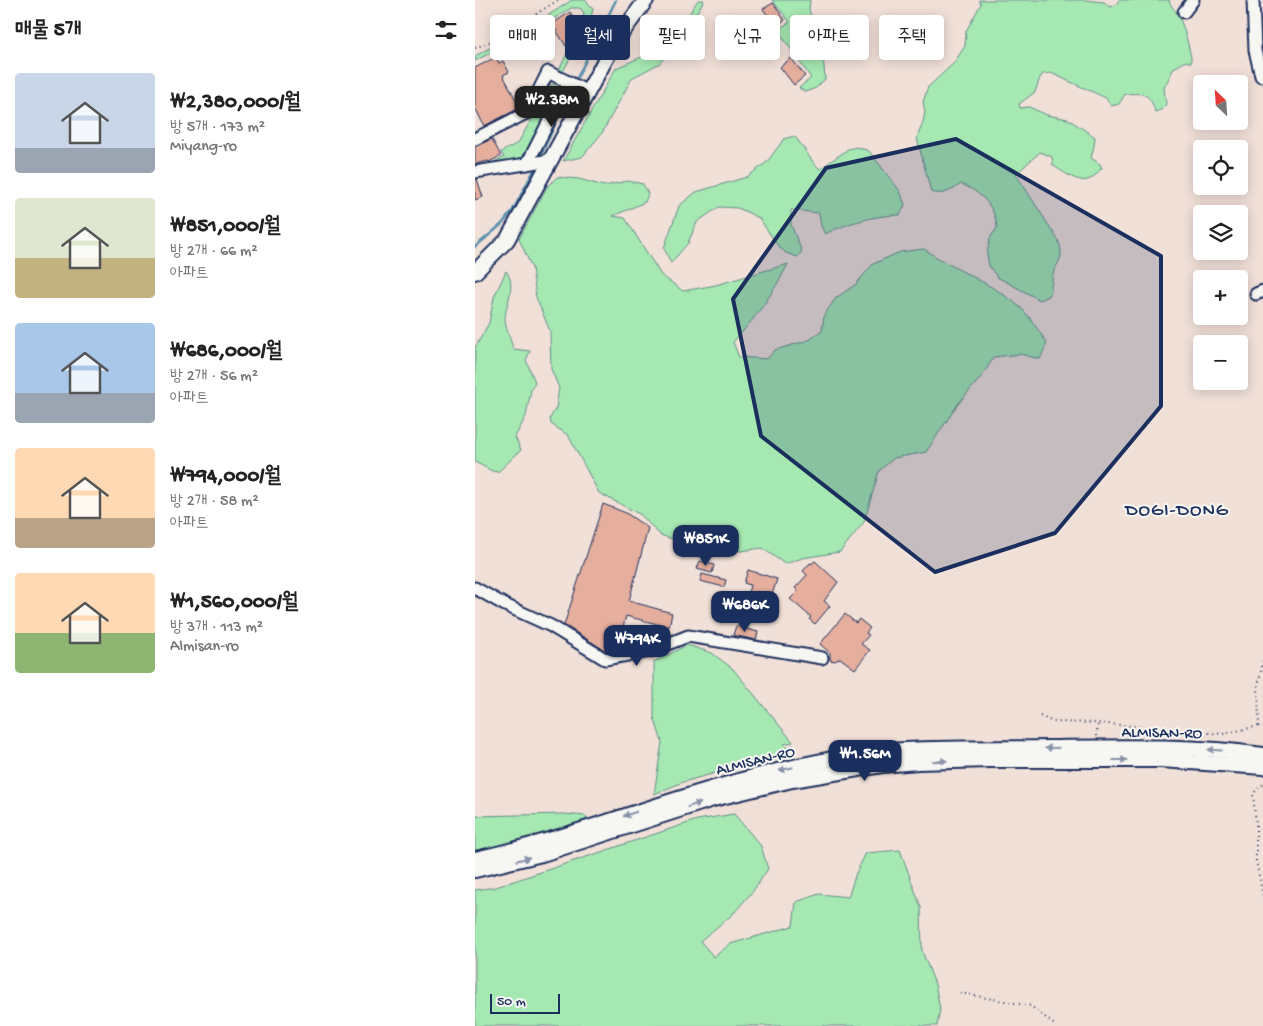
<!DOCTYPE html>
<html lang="ko">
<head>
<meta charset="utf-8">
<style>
	:root { --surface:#fff; --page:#f6f6f6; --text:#222; --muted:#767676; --accent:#1b2f5e }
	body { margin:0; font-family:"Gochi Hand","Poor Story",sans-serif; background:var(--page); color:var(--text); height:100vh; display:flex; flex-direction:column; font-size:19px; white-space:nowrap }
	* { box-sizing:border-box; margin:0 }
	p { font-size:16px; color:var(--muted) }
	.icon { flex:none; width:28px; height:28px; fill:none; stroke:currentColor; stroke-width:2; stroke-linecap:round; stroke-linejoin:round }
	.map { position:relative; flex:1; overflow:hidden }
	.details { display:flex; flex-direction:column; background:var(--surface); width:475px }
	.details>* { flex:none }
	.banner { position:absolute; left:15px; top:15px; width:475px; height:45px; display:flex; gap:10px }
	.needle { width:32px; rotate:335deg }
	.controls { position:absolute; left:718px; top:75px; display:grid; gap:10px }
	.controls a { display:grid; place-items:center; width:55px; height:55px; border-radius:5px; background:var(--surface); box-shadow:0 2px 12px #0003; font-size:25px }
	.scale { position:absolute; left:15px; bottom:12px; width:70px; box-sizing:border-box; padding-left:5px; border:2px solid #1b2f5e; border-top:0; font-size:14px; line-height:18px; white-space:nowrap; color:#1b2f5e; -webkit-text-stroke:4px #f6f6f2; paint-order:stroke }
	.price { position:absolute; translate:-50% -42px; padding:0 11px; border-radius:10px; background:var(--accent); color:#fff; font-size:16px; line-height:32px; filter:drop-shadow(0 1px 2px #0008) }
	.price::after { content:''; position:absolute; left:50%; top:30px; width:15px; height:11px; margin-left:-8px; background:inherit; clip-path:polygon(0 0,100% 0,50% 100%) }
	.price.selected { background:#222; color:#fff }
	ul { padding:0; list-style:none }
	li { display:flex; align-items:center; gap:15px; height:125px; padding:0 15px }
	li span { display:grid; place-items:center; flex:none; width:140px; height:100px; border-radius:5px; color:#555 }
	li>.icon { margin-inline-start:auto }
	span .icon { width:60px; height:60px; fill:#fffc; stroke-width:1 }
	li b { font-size:21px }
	h2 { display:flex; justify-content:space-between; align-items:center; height:60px; padding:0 15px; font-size:21px }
	.tag { padding:0 18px; border-radius:5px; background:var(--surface); box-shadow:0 2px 12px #0003; font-size:18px; line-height:45px }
	.tag.selected { background:var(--accent); color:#fff }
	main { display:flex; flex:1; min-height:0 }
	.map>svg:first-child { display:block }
</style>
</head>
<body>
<main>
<section class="details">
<h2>매물 5개<svg class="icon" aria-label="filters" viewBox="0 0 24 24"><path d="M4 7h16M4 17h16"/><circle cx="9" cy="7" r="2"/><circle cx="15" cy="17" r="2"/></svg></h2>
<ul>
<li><span style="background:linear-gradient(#c9d6e8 75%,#9aa5b1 0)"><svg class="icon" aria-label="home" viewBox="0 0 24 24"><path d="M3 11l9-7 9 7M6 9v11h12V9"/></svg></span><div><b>₩2,380,000/월</b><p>방 5개 · 173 m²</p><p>Miyang-ro</p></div></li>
<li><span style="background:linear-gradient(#dfe7d0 60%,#c2b280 0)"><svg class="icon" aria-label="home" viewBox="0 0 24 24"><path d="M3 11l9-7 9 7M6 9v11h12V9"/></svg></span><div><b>₩851,000/월</b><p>방 2개 · 66 m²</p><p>아파트</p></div></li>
<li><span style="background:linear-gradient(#a9c7e8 70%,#9aa5b1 0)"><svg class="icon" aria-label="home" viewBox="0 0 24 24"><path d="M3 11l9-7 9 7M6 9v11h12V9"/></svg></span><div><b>₩686,000/월</b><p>방 2개 · 56 m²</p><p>아파트</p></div></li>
<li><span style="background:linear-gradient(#ffd9b3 70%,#b9a48a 0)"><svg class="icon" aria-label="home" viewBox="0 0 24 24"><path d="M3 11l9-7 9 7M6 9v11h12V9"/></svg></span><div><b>₩794,000/월</b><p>방 2개 · 58 m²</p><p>아파트</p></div></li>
<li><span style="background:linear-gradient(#ffd9b3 60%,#8fb573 0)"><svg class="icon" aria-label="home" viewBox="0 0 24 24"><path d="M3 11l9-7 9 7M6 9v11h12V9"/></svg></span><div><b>₩1,560,000/월</b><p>방 3개 · 113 m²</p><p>Almisan-ro</p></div></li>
</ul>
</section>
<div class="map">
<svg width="788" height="1026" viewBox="0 0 788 1026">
	<rect width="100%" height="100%" fill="#f1e0d8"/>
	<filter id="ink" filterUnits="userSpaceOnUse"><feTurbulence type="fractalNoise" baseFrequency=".02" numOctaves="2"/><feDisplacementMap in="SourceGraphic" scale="10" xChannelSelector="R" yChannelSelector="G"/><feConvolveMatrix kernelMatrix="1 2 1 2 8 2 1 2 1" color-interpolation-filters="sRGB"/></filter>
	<g filter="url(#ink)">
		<g fill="#a6e8b2" stroke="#608c88">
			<path d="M97 0H110L118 8 117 14 89 70 86 72 85 68 107 22 109 13 105 8H96L72 23 0 61V56L69 18Z"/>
			<path d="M223 0H229L210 33 185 63 157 78 127 133 107 157 88 161 141 68 171 55 214 14Z"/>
			<path d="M297 0H335L334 10 338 21 340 42 348 55 350 79 341 88 330 92 324 88 336 78 306 35 305 28 315 22Z"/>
			<path d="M504 0H610L629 2 635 7 641 5 644 0H694C696 8 701 10 704 17 710 30 713 44 716 57V63L711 61 699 68 689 88 691 104 688 109 680 112C675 92 668 93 650 94L644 104 636 106 631 98 576 73 568 74 565 78 560 92 544 104 545 108 554 107 572 115 593 119 620 137 619 146 616 158 625 164 627 168C623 172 619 177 615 179 605 185 586 171 578 165L577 157 565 152 541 174 583 240C592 262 578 263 577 280 576 287 577 290 574 296L565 300 522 277 514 266 512 254 515 238 522 228C520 206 506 192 486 184 476 191 468 196 456 192L442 138 448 122 450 112 448 102 453 87 479 63 490 46 491 31 506 4Z"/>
			<path d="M79 84 85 90 48 159 0 167 15 164 29 157 26 152 43 143 76 85Z"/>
			<path d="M319 136C329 146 334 160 345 169L373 149 382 147 394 151 425 191 430 205 425 215C400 215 372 223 350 234L346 226 344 213 316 210V225L327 252 322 257 311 253 303 246 284 218 263 208 244 207 222 222 213 243 196 263 189 248 204 206 221 192 272 177 292 162 309 139Z"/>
			<path d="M82 177 104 179 129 186 153 181 168 184 173 194 170 202 138 216 150 218 186 275 208 291 241 285 313 264C299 292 280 319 258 342L264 357 292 359 300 350 334 340 347 331 349 315 361 298 380 285 398 264 425 252 449 249C480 271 519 283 547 309 557 319 564 332 572 343L565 359 545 354 519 357 507 376 483 404 451 452 419 458 404 471 389 522 365 552 327 558 310 564 287 548 266 551 241 548 211 532 201 540 185 535 166 515 124 493 93 435 76 424 75 418 81 408 84 388 76 369 75 331 61 297 57 268 44 239 72 187Z"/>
			<path d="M31 271C42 285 31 303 30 318 30 327 36 340 38 349L55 351 51 360 60 382 56 390 51 416 40 437 46 450 23 472 17 471 0 462V348L14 323 19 297Z"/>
			<path d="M212 645 237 653 258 669 318 742 309 744 315 752 208 782 179 794 187 742 179 717V662Z"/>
			<path d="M89 814 111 816 112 823 60 838 0 853V816Z"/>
			<path d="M259 814 286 846 293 869 278 891 258 914 225 941 239 957 255 944 318 926 321 902 344 894 373 897 381 873 391 853 425 850 446 907 447 951 460 984 465 1009 462 1026H0V890L21 887 222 820Z"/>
		</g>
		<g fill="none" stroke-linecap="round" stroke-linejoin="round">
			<g stroke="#5a90ae" stroke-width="2.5">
				<path d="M102 78 141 0"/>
				<path d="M66 155 95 92"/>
				<path d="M0 247 27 224 38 210 59 170"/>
			</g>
		</g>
		<g fill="#e6ae9d" stroke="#1b2f5e">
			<path d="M298 3 310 20 300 26 288 9Z"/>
			<path d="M95 12 103 24 91 46 77 24Z"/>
			<path d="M269 22 300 43 294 52 279 42 281 39 267 23Z"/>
			<path d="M21 57 24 63 28 61 34 72 28 75 45 108 9 126 0 107V68Z"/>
			<path d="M316 58 330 76 319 85 305 67Z"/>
			<path d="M17 139 26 156 14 162 13 161 0 164V146Z"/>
			<path d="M0 179H2L8 197 0 200Z"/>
			<path d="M128 504 151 513 173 528 154 601 197 613 194 627 151 616 143 646 141 649 131 651 89 625Z"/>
			<path d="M225 561 239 565 237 573 222 569Z"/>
			<path d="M340 561 363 582 349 601 355 606 340 624 334 619 336 617 315 599 323 591 320 588 332 575 328 571 335 563 336 564Z"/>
			<path d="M273 570 302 579 295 601 273 593 275 585 269 583Z"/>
			<path d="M227 574 251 580 249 587 225 581Z"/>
			<path d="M370 614 381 623 384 619 395 628 391 633 394 635 386 644 395 650 380 669 365 658 360 661 355 660V653L345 644Z"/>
			<path d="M261 626 283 632 281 640 258 635Z"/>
		</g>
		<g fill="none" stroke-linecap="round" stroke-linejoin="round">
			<defs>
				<g id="minor">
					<path d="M778 0 780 50 786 76"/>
					<path d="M709 12 718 0"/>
					<path d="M0 139 53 112 73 72 113 92"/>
					<path d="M52 164 94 82"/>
					<path d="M0 172 76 160"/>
					<path d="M781 294 788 291"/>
					<path d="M0 588 30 605 76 626 130 659 175 651 213 636 347 658"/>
				</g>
				<g id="major">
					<path d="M0 272 32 240 140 42 171 0"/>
					<path d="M0 859C99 838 192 798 290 774 332 763 375 755 417 751 469 747 522 749 575 748 646 747 717 745 788 755"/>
					<path d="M0 870 67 854 238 799 317 780 407 765 443 762 515 760H686L788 767"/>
				</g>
			</defs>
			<use href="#minor" stroke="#1b2f5e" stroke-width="15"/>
			<use href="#major" stroke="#1b2f5e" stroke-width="18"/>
			<g stroke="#1b2f5e" stroke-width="2" stroke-dasharray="1 4" stroke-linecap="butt">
				<path d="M0 48 22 39 83 0"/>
				<path d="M788 661 783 686 784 726H788"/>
				<path d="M565 716 578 722 623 723 748 734 784 726"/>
				<path d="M622 736 623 723"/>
				<path d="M788 785 785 786 778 794 781 825V861L788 896"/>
				<path d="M485 993 556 1006 581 1026"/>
			</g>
			<use href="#minor" stroke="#f6f6f2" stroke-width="11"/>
			<use href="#major" stroke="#f6f6f2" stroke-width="14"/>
		</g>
		<defs><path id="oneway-solid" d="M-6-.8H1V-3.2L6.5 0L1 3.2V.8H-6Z" transform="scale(1.25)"/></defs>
		<g fill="#8892a8">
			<use href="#oneway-solid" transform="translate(577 748) rotate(179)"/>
			<use href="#oneway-solid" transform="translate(740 750) rotate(-177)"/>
			<use href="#oneway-solid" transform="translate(645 760)"/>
			<use href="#oneway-solid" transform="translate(465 761) rotate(-1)"/>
			<use href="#oneway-solid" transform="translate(311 769) rotate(167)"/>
			<use href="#oneway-solid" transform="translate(219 805) rotate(-18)"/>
			<use href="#oneway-solid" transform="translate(155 814) rotate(161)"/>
			<use href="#oneway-solid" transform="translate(48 859) rotate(-14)"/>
		</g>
	</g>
	<path fill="#1b2f5e" fill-opacity="0.2" stroke="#1b2f5e" stroke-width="4" stroke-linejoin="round" d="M481 139 686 256V406L580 533 460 572 286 436 258 299 351 168Z"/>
	<g text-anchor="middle" stroke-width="4" stroke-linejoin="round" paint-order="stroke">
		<g font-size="16" fill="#1b2f5e" stroke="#f6f6f2">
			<text transform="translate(687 731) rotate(1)" y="6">ALMISAN-RO</text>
			<text transform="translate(280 759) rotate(-14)" y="6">ALMISAN-RO</text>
		</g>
		<g font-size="19" letter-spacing="1" fill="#1b2f5e" stroke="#f6f6f2">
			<text x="702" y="515">DOGI-DONG</text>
		</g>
	</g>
</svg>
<div class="controls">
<a><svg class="needle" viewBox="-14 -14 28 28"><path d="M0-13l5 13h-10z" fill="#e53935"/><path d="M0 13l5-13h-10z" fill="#767676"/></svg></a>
<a><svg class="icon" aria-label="locate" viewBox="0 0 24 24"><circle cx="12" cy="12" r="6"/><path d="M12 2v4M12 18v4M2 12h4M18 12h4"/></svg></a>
<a><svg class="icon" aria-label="layers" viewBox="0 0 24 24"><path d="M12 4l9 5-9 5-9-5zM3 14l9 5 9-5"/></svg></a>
<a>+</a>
<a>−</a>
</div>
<div class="scale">50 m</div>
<b class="price selected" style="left:77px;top:128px">₩2.38M</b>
<b class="price" style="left:231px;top:567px">₩851K</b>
<b class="price" style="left:270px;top:633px">₩686K</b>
<b class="price" style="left:162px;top:667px">₩794K</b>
<b class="price" style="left:390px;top:782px">₩1.56M</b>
<div class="banner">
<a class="tag">매매</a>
<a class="tag selected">월세</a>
<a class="tag">필터</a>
<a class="tag">신규</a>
<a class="tag">아파트</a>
<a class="tag">주택</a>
</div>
</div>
</main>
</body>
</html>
